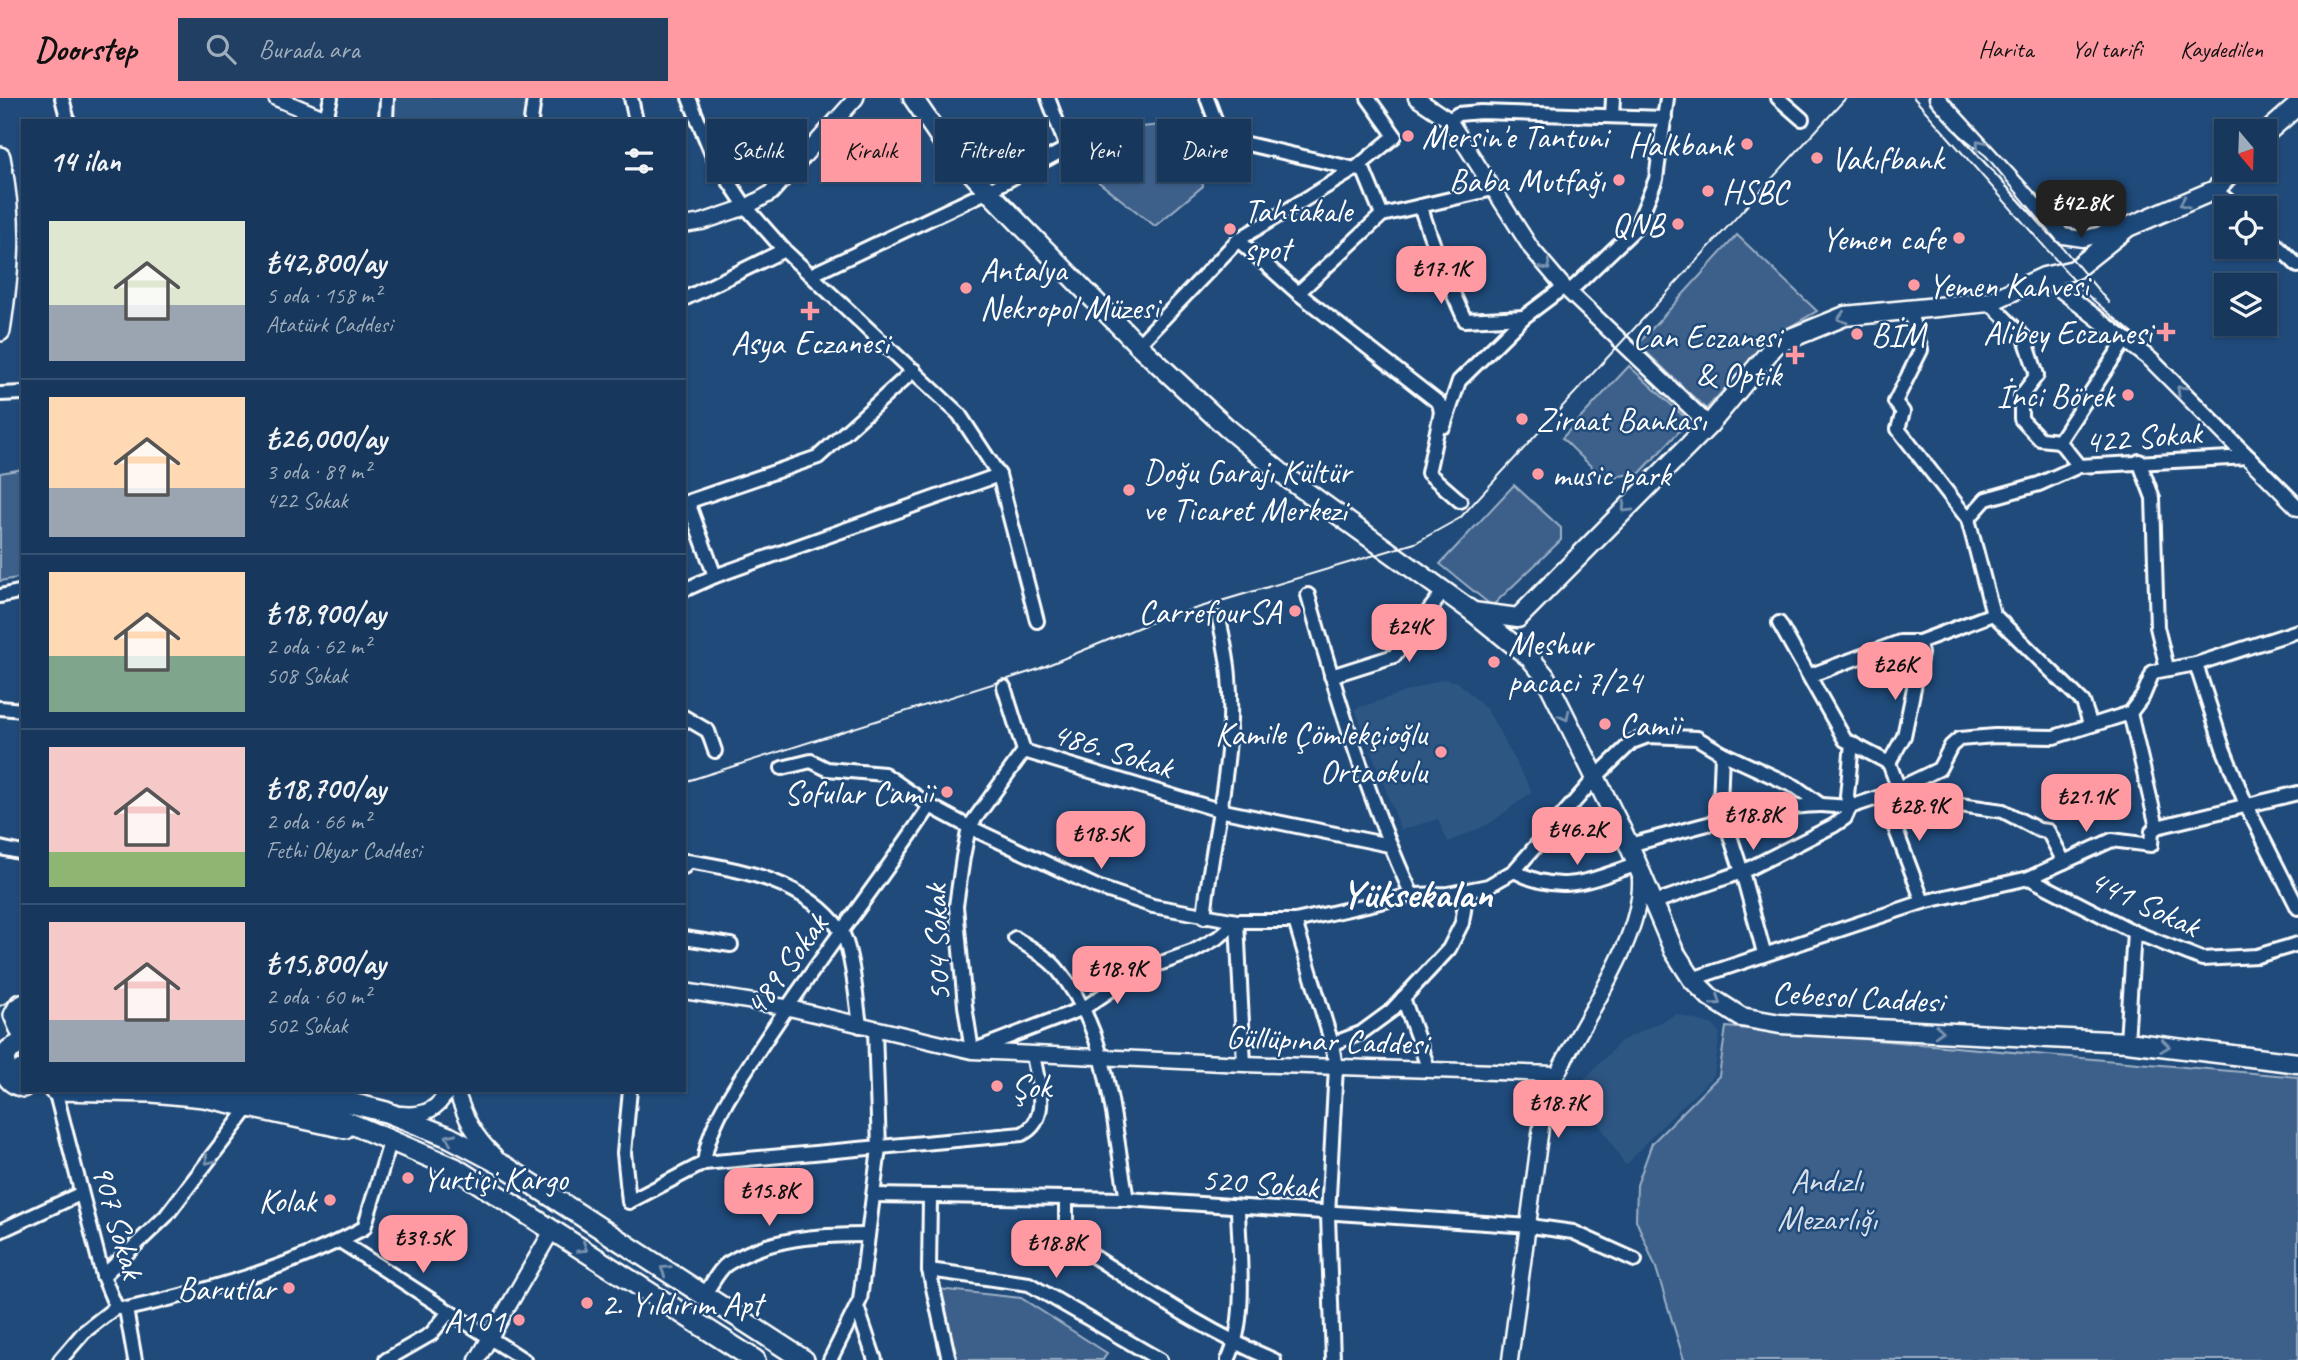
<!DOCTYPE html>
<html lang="tr">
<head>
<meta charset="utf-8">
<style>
	:root { --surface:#17385c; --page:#203f62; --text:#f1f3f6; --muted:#9eacbb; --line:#365272; --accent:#ff9aa2 }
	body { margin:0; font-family:Caveat,sans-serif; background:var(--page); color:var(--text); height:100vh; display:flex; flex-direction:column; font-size:26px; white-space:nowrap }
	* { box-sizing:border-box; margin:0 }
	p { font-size:23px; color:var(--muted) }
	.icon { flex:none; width:38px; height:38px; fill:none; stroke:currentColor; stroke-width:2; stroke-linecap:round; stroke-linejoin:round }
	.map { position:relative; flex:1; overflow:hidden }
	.panel { position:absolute; left:21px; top:21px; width:665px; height:973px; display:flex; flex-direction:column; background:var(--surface); border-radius:0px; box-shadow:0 2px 5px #0004,0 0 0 2px var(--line) }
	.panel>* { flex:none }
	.guide { position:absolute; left:707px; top:21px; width:665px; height:63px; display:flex; gap:14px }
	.needle { width:46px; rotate:161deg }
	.controls { position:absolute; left:2214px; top:21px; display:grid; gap:14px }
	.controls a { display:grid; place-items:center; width:63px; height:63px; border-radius:0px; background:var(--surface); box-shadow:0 2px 5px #0004,0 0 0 2px var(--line); font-size:35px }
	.price { position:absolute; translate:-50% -60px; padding:0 16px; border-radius:14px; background:var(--accent); color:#111; font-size:23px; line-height:46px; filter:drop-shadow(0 2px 4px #0008) }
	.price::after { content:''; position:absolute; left:50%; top:42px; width:21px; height:16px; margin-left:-10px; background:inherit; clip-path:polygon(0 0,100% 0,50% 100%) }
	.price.on { background:#222; color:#fff }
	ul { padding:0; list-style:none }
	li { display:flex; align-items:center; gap:21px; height:175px; padding:0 28px }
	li+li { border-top:2px solid var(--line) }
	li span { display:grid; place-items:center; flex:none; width:196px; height:140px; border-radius:0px; color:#555 }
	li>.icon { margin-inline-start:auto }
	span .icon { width:84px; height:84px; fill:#fffc; stroke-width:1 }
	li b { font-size:30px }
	h2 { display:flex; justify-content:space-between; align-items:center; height:84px; padding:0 28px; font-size:30px }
	.tag { padding:0 24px; border-radius:0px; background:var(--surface); box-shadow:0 2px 5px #0004,0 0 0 2px var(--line); font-size:24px; line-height:63px }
	.tag.on { background:var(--accent); color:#111 }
	header { display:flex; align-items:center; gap:42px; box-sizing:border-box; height:98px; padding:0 35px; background:var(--accent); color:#111 }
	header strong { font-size:33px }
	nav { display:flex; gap:38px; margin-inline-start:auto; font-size:24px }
	.search { width:490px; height:63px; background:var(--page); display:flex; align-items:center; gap:18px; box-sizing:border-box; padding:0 24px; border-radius:0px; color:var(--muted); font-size:26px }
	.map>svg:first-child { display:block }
</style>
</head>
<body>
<header>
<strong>Doorstep</strong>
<div class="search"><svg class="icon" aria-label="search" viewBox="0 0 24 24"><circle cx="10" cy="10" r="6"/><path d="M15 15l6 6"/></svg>Burada ara</div>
<nav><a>Harita</a><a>Yol tarifi</a><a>Kaydedilen</a></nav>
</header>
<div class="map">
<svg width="2298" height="1262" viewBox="0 0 2298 1262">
	<rect width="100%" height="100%" fill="#1f4a7a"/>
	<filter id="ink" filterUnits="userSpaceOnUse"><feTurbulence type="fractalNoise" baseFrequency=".0143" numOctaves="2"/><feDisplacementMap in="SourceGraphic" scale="14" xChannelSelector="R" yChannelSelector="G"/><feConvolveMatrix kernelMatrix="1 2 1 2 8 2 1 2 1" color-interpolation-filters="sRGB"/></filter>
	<g filter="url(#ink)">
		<g fill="#2e5683">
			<path d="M397 0H526L522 23H395Z"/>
			<path d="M1443 581 1458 584 1488 613 1532 694 1489 726 1448 744 1438 721 1401 732 1355 611Z"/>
			<path d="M1677 916 1713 927 1720 935 1714 977 1646 1044 1626 1068 1576 990 1621 943Z"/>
		</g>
		<g fill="#3c618b" stroke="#9eb0c5" stroke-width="2">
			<path d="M1181 25 1184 42 1195 48 1203 88 1155 128 1096 82 1080 64V44L1131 30Z"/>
			<path d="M1737 137 1817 213 1774 238 1706 311 1638 246Z"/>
			<path d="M1629 268 1689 323 1640 375 1619 378 1608 385 1562 340Z"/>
			<path d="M23 371V479L0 483V375Z"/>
			<path d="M1514 387 1561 430V442L1492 508 1440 466Z"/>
			<path d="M1726 929 2298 979V1262H1684L1656 1170 1636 1122 1637 1087 1652 1045 1719 978Z"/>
			<path d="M938 1191 1021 1200 1107 1255 1103 1262H953Z"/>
		</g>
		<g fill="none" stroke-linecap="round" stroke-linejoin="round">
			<defs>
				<g id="minor">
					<path d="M62 0 68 23"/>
					<path d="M631 0 636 23"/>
					<path d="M1207 0 1222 40"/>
					<path d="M1778 0 1802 21"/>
					<path d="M1612 18 1613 0"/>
					<path d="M326 20 331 0"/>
					<path d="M1449 22 1458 16 1481 14 1665 20"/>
					<path d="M386 23 387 0"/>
					<path d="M531 23 534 0"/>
					<path d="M1200 35 1364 73 1382 117"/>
					<path d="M2215 92 2237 110"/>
					<path d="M1420 108 1441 168 1465 222 1524 219"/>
					<path d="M2264 135 2298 168"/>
					<path d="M1238 142 1298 195 1439 305 1441 314 1428 375 1460 403"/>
					<path d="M813 176 988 93 1067 50 1048 0"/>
					<path d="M1569 194 1636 130 1656 81 1667 0"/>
					<path d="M1298 195 1382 117 1493 91"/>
					<path d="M684 201 784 152"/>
					<path d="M1989 204 2025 240 2037 277 2021 298V321L2040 341 2059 343 2079 368"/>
					<path d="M1909 211 1921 252 1895 304 1903 314 1898 331 1968 421"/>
					<path d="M1138 247 1238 142 1355 71 1395 38 1368 0"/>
					<path d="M0 296 23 295"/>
					<path d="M1444 328 1459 283 1524 219 1564 189"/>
					<path d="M2059 343 2126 241"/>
					<path d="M2139 363 2153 400 2157 529 2167 570"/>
					<path d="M999 377 1037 523"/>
					<path d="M688 404 715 478"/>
					<path d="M684 405 818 359 914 272"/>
					<path d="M684 492 715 478 999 377 959 316 784 152 746 109 714 61 689 0"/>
					<path d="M1308 497C1337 599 1368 701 1412 797"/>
					<path d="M0 498 23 493"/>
					<path d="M1993 516 2083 604 2090 625"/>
					<path d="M1779 525 1845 642 1889 665 1899 691 1939 704 2003 713 2039 732 2048 733 2064 764"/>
					<path d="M2196 566 2223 650 2247 709 2298 810"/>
					<path d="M1811 577 1900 544H1919L1993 516 1968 421 1986 401 2039 386 2079 368 2249 359"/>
					<path d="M1331 578 1394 558 1444 493"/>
					<path d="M1004 589 1024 653 969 729 963 759 956 808 965 908 972 953 1084 910 1139 873 1192 854 1219 839 1237 823"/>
					<path d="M0 610 23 612"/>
					<path d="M2130 615 2157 729"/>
					<path d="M684 619 708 633 715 653"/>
					<path d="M1024 653 1219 712 1389 747"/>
					<path d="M1722 655 1720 707 1742 774 1764 855"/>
					<path d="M1889 665 1904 638 1921 556 1919 544"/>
					<path d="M782 670 811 663 827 671 884 676 930 708 969 729 1097 789 1153 808 1237 823H1295L1412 797 1448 796 1488 788 1514 773 1596 679 1632 644 1648 638 1697 640 1722 655 1796 689 1821 707 1850 709 1847 698 1852 645"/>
					<path d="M1883 698 1923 804"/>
					<path d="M1629 747C1693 731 1755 709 1821 707"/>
					<path d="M0 750 23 755"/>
					<path d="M684 769 687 763C741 771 807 784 841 833 852 848 857 907 860 928"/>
					<path d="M1514 773C1562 798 1590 782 1638 766"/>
					<path d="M2029 780 2112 742 2151 747 2152 733 2157 729 2298 695"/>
					<path d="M1655 804 1742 774 1833 728 1845 720 1850 709 1883 698 1939 671 1951 648 1959 641 1995 638 2054 639 2130 615 2143 598 2153 574 2196 566 2298 533"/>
					<path d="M1204 819C1212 740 1236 659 1229 579 1228 560 1223 540 1219 521"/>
					<path d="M1237 823 1244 966"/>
					<path d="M1295 823 1332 946"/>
					<path d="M684 840 731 847"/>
					<path d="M1015 840C1029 849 1048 859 1058 872 1111 936 1112 1023 1127 1101"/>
					<path d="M1692 881 1923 804 2029 780 2134 834 2202 861 2257 858 2298 846"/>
					<path d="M1403 900 1429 972"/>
					<path d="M2127 944 2134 834"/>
					<path d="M55 992 103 1178 116 1209 126 1211 135 1262"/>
					<path d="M630 992 624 1055 629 1104 704 1065 1022 1036C1052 1021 1037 983 1033 956"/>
					<path d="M704 1065C709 1025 732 995 753 961 808 874 873 794 930 708"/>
					<path d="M874 1097 1127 1101 1530 1128 1573 1134 1635 1162"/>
					<path d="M930 1099 929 1172 949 1262"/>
					<path d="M1066 1101V1141C1134 1183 1199 1231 1274 1262"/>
					<path d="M0 1133 80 1096"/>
					<path d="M340 1143 524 1262"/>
					<path d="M929 1172 1029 1186 1160 1262"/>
					<path d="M103 1178 166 1118 250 1008"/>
					<path d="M704 1197C711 1188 718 1172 727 1166 769 1139 820 1137 868 1137"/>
					<path d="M126 1211C207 1193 290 1170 364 1130L391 1041"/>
					<path d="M858 1212 875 1262"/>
					<path d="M60 1262 84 1234 116 1209"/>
					<path d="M386 1262 431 1236 449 1214"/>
					<path d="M830 1262 860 1202 879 1050 875 932"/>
					<path d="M1228 1262C1248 1222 1239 1155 1238 1111"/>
					<path d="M1333 1262 1328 1117 1336 969 1332 946 1361 935 1391 913 1449 851 1462 825 1467 793"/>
				</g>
				<g id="tertiary">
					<path d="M276 0 331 23"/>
					<path d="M1416 0 1449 22 1531 150 1564 189 1709 327"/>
					<path d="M1937 0 2063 138 2083 141 2123 130"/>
					<path d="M684 127 702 124 746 109 771 95 856 0"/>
					<path d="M2044 179 2151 262 2298 410"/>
					<path d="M684 893 785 909 972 953 1244 966 1555 976"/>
					<path d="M456 992C465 1020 474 1038 495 1058"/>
					<path d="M401 1016C423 1018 437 1013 448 992"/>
					<path d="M477 1262 553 1131"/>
					<path d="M1510 1262 1544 1007C1567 940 1643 850 1640 781"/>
				</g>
				<g id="secondary">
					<path d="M913 0 943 44 988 93 1138 247 1226 329 1290 382 1473 514 1530 560 1545 578 1629 747 1674 853 1692 881 1710 899 1741 919 1780 926 2127 944 2298 965"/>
					<path d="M2264 37 2298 7"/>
					<path d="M1473 514 1518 520 1709 327 1776 246 1845 218 1989 204 2044 179 2074 172 2128 129 2215 92 2233 72"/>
				</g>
				<g id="primary">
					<path d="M0 59C13 127 10 166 0 233"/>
					<path d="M20 906 14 917 23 938"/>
					<path d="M23 944 9 952C0 968 4 984 23 989"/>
					<path d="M21 972H23"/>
					<path d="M54 992 152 994 204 999 345 1030"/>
					<path d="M229 992 282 1002 324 1014 455 1070 755 1262"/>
					<path d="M300 992 386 1014 449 1039 506 1069 804 1262"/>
				</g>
			</defs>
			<use href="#minor" stroke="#fff" stroke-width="18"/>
			<use href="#tertiary" stroke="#fff" stroke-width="19"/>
			<use href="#secondary" stroke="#fff" stroke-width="23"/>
			<use href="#primary" stroke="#fff" stroke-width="24"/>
			<use href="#minor" stroke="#1f4a7a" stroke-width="12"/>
			<use href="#tertiary" stroke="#1f4a7a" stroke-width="14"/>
			<use href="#secondary" stroke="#1f4a7a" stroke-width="18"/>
			<use href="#primary" stroke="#1f4a7a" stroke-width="19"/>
			<g stroke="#fff" stroke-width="2">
				<path d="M1914 0 2085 195 2157 256 2298 397"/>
				<path d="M1955 33 1986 58 2109 205"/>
				<path d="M684 684 1036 572 1154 523 1415 445 1460 420 1846 0"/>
				<path d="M0 908 23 895"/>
			</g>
		</g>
		<defs><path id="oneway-chevron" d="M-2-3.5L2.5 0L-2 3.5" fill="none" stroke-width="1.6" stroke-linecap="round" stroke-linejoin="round" transform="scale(1.75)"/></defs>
		<g stroke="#7992af">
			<use href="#oneway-chevron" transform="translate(1980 46) rotate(-131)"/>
			<use href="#oneway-chevron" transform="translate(2184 105) rotate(157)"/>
			<use href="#oneway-chevron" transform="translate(1546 168) rotate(49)"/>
			<use href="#oneway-chevron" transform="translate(1842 220) rotate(163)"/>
			<use href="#oneway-chevron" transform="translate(2181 292) rotate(-135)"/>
			<use href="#oneway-chevron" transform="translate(1626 410) rotate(135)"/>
			<use href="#oneway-chevron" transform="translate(1565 618) rotate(63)"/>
			<use href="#oneway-chevron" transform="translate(1717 903) rotate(35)"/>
			<use href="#oneway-chevron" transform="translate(1939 933) rotate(3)"/>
			<use href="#oneway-chevron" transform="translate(2165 948) rotate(7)"/>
			<use href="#oneway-chevron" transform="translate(450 1040) rotate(-155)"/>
			<use href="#oneway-chevron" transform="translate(209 1062) rotate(128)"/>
			<use href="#oneway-chevron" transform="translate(583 1150) rotate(33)"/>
			<use href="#oneway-chevron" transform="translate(665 1172) rotate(-148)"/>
		</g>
	</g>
	<g fill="#ff9aa2" stroke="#1f4a7a" stroke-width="2.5">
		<circle cx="1408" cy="38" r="7"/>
		<circle cx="1747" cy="46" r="7"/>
		<circle cx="1817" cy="60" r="7"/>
		<circle cx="1619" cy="82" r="7"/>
		<circle cx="1708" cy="93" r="7"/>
		<circle cx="1678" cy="126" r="7"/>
		<circle cx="1230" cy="131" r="7"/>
		<circle cx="1959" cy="140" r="7"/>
		<circle cx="1914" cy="187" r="7"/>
		<circle cx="966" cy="190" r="7"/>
		<path d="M806.5 202.5h7v7h7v7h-7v7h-7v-7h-7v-7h7z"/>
		<path d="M2162.5 223.5h7v7h7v7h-7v7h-7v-7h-7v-7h7z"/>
		<circle cx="1857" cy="236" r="7"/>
		<path d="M1791.5 246.5h7v7h7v7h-7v7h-7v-7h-7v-7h7z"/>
		<circle cx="2128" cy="297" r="7"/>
		<circle cx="1522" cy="321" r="7"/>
		<circle cx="1538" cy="376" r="7"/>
		<circle cx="1129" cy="392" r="7"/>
		<circle cx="1295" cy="513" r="7"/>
		<circle cx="1494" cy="564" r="7"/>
		<circle cx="1605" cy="626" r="7"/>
		<circle cx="1441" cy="654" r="7"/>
		<circle cx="947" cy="694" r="7"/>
		<circle cx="997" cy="988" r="7"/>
		<circle cx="408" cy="1080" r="7"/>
		<circle cx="330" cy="1102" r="7"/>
		<circle cx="289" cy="1190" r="7"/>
		<circle cx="587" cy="1205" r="7"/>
		<circle cx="519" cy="1222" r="7"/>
	</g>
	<g text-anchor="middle" stroke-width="5" stroke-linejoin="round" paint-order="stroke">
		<g font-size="33" fill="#fff" stroke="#1f4a7a" text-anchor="start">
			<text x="1422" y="50">Mersin'e Tantuni</text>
			<text x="1733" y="58" text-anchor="end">Halkbank</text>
			<text x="1831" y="72">Vakıfbank</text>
			<text x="1605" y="94" text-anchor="end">Baba Mutfağı</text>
			<text x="1722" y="105">HSBC</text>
			<text x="1244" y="124">Tahtakale<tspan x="1244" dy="38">spot</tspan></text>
			<text x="1664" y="138" text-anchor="end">QNB</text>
			<text x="1945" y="152" text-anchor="end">Yemen cafe</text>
			<text x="980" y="183">Antalya<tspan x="980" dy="38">Nekropol Müzesi</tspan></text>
			<text x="1928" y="199">Yemen Kahvesi</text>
			<text x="2152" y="246" text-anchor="end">Alibey Eczanesi</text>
			<text x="1871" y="248">BİM</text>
			<text x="1781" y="250" text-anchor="end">Can Eczanesi<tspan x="1781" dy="38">&amp; Optik</tspan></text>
			<text x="810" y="256" text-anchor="middle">Asya Eczanesi</text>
			<text x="2114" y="309" text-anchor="end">İnci Börek</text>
			<text x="1536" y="333">Ziraat Bankası</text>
			<text x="1143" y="385">Doğu Garajı Kültür<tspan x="1143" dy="38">ve Ticaret Merkezi</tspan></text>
			<text x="1552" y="388">music park</text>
			<text x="1281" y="525" text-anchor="end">CarrefourSA</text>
			<text x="1508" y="557">Meshur<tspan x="1508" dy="38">pacaci 7/24</tspan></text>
			<text x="1619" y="638">Camii</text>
			<text x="1427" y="647" text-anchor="end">Kamile Çömlekçioğlu<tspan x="1427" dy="38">Ortaokulu</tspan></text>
			<text x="933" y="706" text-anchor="end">Sofular Camii</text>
			<text x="1011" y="1000">Şok</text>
			<text x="422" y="1092">Yurtiçi Kargo</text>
			<text x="316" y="1114" text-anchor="end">Kolak</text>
			<text x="275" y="1202" text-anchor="end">Barutlar</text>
			<text x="601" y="1217">2. Yıldırım Apt</text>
			<text x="505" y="1234" text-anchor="end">A101</text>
		</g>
		<g font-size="33" fill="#fff" stroke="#1f4a7a">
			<text transform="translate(2143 338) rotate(-5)" y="12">422 Sokak</text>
			<text transform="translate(1113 651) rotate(17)" y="12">486. Sokak</text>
			<text transform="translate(2145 804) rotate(25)" y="12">441 Sokak</text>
			<text transform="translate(936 845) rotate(-92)" y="12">504 Sokak</text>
			<text transform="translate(785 866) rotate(-54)" y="12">489 Sokak</text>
			<text transform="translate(1858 898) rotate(3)" y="12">Cebesol Caddesi</text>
			<text transform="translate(1327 941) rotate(2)" y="12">Güllüpınar Caddesi</text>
			<text transform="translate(1260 1084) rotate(4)" y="12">520 Sokak</text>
			<text transform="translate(119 1123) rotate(74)" y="12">907 Sokak</text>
		</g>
		<g font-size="33" fill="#d8dfe8" stroke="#1f4a7a">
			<text x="1827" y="1094">Andızlı<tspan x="1827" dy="38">Mezarlığı</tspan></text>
		</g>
		<g font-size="40" font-weight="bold" fill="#fff" stroke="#1f4a7a">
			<text x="1417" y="809">Yüksekalan</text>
		</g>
	</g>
</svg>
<div class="controls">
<a><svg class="needle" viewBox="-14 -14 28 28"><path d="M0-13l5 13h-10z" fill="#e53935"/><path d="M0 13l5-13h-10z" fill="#9eacbb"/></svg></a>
<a><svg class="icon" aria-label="locate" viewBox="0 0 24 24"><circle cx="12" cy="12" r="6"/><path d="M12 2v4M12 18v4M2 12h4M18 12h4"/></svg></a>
<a><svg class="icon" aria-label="layers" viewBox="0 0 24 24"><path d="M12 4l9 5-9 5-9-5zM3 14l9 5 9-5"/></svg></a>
</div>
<b class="price on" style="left:2081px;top:142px">₺42.8K</b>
<b class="price" style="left:1441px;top:208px">₺17.1K</b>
<b class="price" style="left:1409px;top:566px">₺24K</b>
<b class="price" style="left:1895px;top:604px">₺26K</b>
<b class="price" style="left:2086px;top:736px">₺21.1K</b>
<b class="price" style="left:1919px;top:745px">₺28.9K</b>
<b class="price" style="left:1753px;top:754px">₺18.8K</b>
<b class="price" style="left:1577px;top:769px">₺46.2K</b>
<b class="price" style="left:1101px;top:773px">₺18.5K</b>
<b class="price" style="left:1117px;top:908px">₺18.9K</b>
<b class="price" style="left:1558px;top:1042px">₺18.7K</b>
<b class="price" style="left:769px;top:1130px">₺15.8K</b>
<b class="price" style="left:423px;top:1177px">₺39.5K</b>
<b class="price" style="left:1056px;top:1182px">₺18.8K</b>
<div class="guide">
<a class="tag">Satılık</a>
<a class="tag on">Kiralık</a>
<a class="tag">Filtreler</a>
<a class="tag">Yeni</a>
<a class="tag">Daire</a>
</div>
<section class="panel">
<h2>14 ilan<svg class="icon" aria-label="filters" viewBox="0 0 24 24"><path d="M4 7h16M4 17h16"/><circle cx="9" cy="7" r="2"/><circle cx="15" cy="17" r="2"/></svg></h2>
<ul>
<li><span style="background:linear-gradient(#dfe7d0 60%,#9aa5b1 0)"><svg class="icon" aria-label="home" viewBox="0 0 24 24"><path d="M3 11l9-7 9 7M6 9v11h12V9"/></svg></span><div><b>₺42,800/ay</b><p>5 oda · 158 m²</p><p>Atatürk Caddesi</p></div></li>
<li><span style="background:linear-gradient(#ffd9b3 65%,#9aa5b1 0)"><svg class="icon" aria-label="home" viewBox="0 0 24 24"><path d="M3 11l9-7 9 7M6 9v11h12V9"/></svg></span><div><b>₺26,000/ay</b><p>3 oda · 89 m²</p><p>422 Sokak</p></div></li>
<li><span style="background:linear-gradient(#ffd9b3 60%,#7fa58c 0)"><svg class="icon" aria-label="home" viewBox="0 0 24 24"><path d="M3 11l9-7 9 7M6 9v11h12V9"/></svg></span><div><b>₺18,900/ay</b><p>2 oda · 62 m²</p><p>508 Sokak</p></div></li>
<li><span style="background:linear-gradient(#f6c9c9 75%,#8fb573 0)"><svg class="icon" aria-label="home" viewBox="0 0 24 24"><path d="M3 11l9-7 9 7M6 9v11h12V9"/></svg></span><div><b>₺18,700/ay</b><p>2 oda · 66 m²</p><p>Fethi Okyar Caddesi</p></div></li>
<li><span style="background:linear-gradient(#f6c9c9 70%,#9aa5b1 0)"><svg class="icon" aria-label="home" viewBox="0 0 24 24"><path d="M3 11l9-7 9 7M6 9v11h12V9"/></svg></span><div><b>₺15,800/ay</b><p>2 oda · 60 m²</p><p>502 Sokak</p></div></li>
</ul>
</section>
</div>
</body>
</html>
